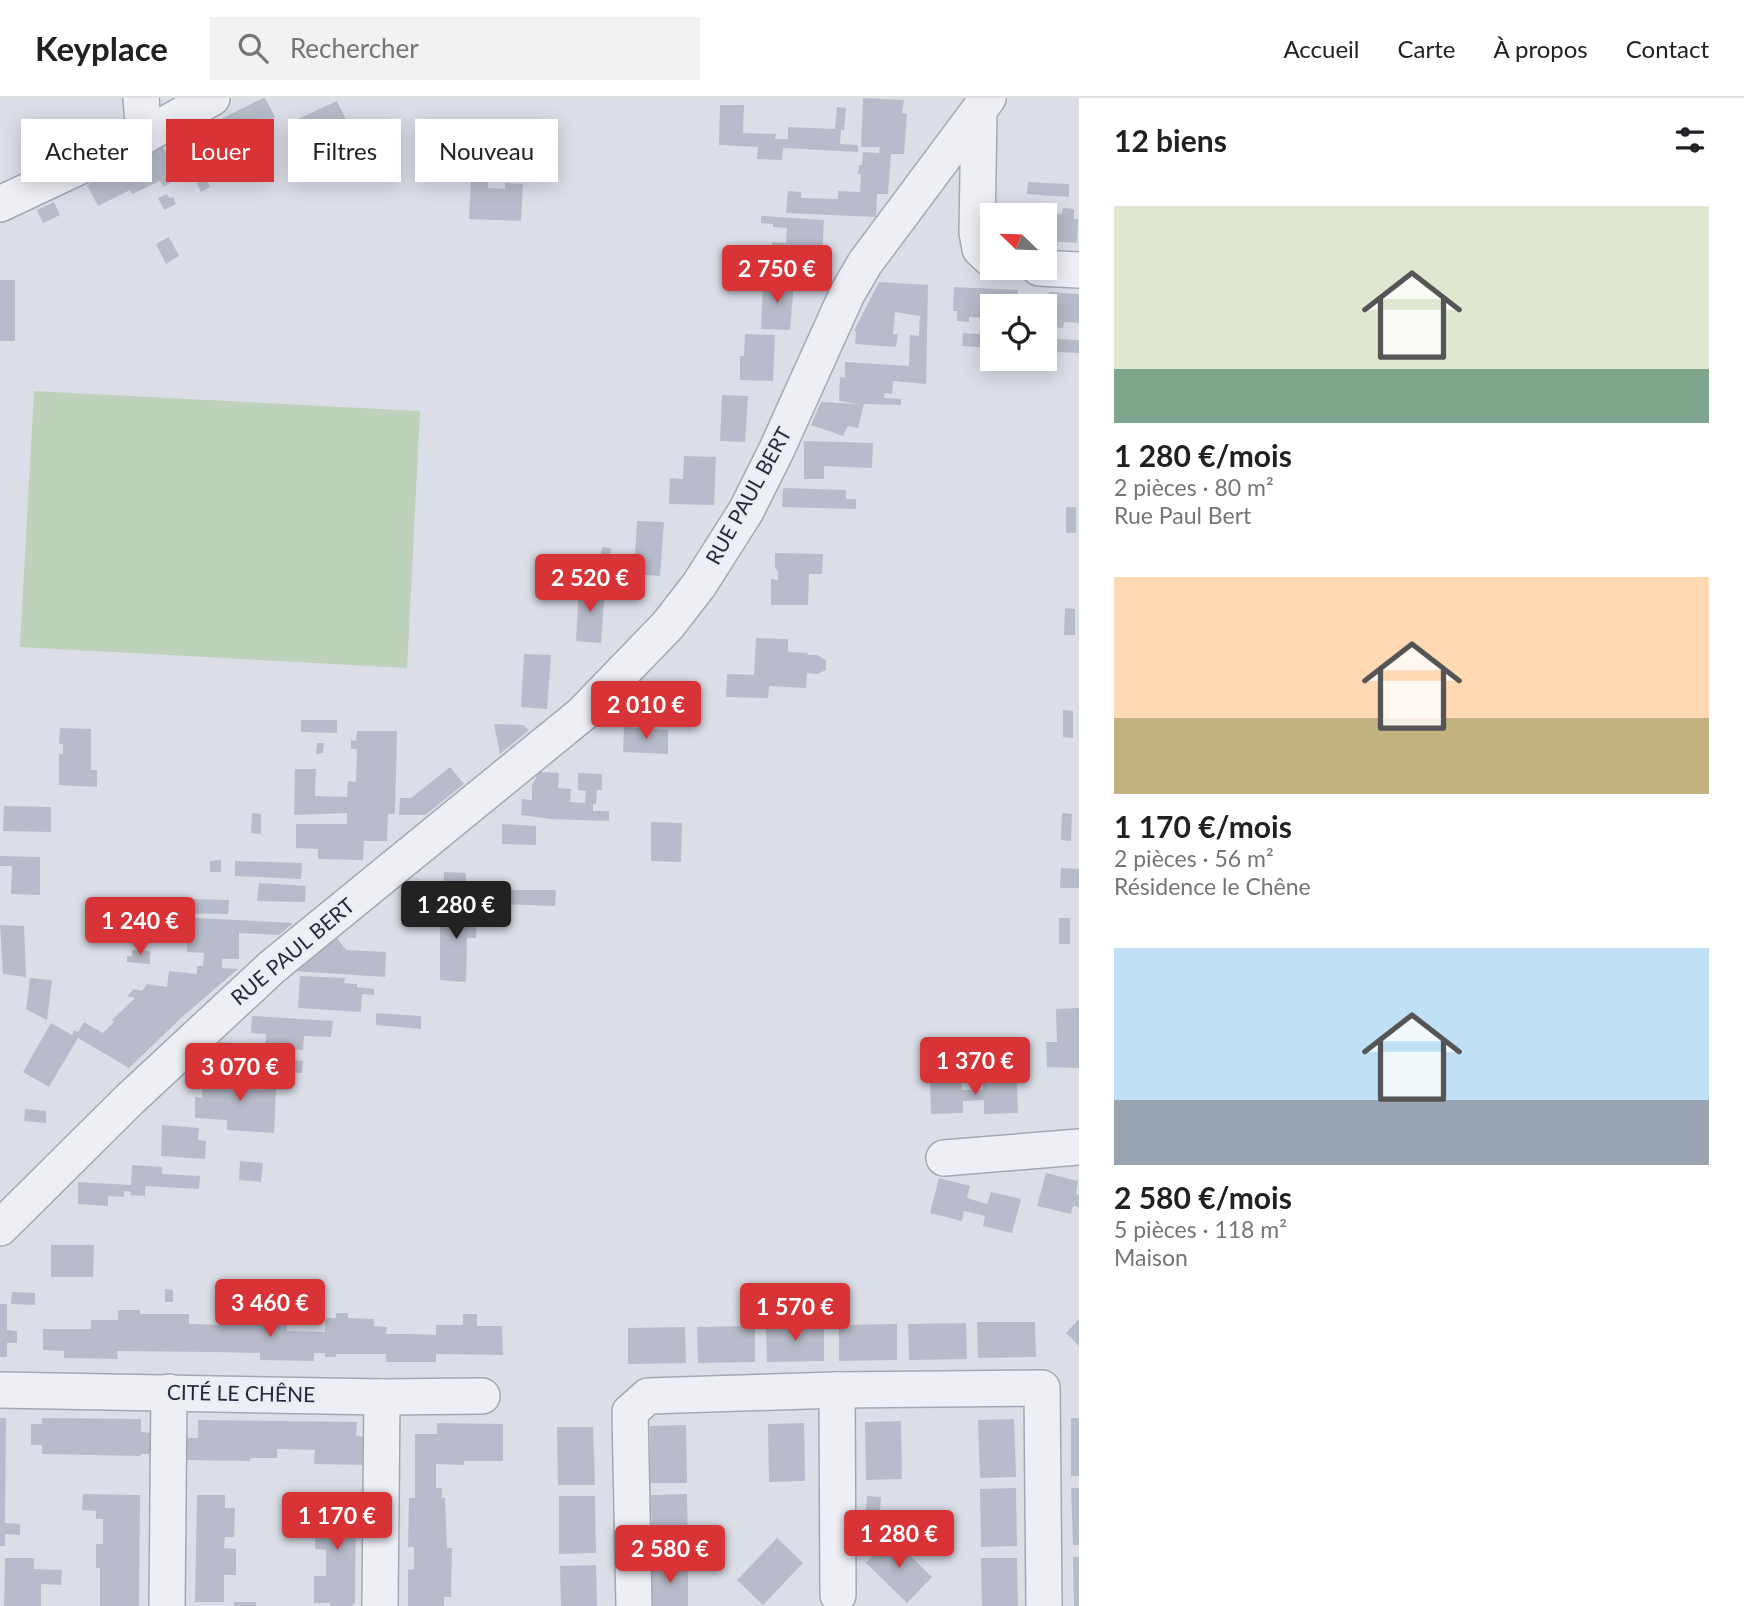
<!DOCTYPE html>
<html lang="fr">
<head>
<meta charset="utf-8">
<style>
	:root { --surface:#fff; --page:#f2f2f2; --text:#202124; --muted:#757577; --line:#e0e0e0; --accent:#d83437 }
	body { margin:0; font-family:Lato,sans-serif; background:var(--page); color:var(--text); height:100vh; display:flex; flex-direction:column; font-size:26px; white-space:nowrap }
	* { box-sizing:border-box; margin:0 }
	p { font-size:23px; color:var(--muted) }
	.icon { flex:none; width:38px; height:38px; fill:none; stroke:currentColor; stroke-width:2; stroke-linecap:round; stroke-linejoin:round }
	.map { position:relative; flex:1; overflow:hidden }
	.drawer { display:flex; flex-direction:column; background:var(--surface); width:665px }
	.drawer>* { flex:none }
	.banner { position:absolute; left:21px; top:21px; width:665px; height:63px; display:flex; gap:14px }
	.needle { width:46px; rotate:293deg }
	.tools { position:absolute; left:980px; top:105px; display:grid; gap:14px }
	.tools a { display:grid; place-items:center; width:77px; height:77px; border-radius:0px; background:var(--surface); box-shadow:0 4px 18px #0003; font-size:35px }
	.price { position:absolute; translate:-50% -60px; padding:0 16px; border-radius:7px; background:var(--accent); color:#fff; font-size:23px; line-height:46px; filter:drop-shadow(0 2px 4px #0008) }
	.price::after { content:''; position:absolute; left:50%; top:42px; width:21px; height:16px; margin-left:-10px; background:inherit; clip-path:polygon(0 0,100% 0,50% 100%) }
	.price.active { background:#222; color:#fff }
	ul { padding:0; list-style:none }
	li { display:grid; align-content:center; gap:14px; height:371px; padding:0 35px }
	li span { display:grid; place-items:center; height:217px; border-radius:0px; color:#555 }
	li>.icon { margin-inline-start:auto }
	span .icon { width:126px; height:126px; fill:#fffc; stroke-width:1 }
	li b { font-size:30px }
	h2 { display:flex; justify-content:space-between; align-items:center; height:84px; padding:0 35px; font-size:30px }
	.tag { padding:0 24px; border-radius:0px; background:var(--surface); box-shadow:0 4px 18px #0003; font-size:24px; line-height:63px }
	.tag.active { background:var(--accent); color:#fff }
	header { display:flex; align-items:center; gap:42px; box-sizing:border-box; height:98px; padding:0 35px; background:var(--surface); border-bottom:2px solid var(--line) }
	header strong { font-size:33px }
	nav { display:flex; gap:38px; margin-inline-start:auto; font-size:24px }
	.search { width:490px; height:63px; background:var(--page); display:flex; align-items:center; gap:18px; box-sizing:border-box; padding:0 24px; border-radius:0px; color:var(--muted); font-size:26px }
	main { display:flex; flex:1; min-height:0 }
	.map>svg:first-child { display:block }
</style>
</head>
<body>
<header>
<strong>Keyplace</strong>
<div class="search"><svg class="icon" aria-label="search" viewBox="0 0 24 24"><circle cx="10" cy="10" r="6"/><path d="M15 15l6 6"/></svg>Rechercher</div>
<nav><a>Accueil</a><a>Carte</a><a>À propos</a><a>Contact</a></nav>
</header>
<main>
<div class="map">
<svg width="1079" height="1508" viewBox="0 0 1079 1508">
	<rect width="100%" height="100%" fill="#dbdee7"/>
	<path fill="#bed1bb" d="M34 293 420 313 407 570 20 549Z"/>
	<g fill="#b8bcca">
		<path d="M263 0H265L275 19 270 22 275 33 265 39 261 32 234 45 238 52 227 57 221 47 217 48 207 28Z"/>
		<path d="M863 0 904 2 902 15 907 16 904 56H891L888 96H877L876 119 786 115 788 93 801 94V100L838 101V93L860 94 861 76H858L859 67H862L863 54 879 55 880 49H861Z"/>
		<path d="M337 3 350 30 312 48 298 21Z"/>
		<path d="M720 7H744L743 35 776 36 775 41H788V29L835 31 837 9 846 10 844 32H841L840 46 858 47V54L783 50 782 62 757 61 758 49 719 47Z"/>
		<path d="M163 49 174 70 169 73 174 83 163 89 160 83 132 96 130 92 98 108 87 87Z"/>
		<path d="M263 49 265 53 270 51 274 58 249 71 245 63 249 60 247 57Z"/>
		<path d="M200 71 210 89 201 94 192 75Z"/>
		<path d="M471 84H488V90L505 91V85L523 86 521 123 469 121Z"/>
		<path d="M1028 84 1069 86V99L1027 96Z"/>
		<path d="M167 96 169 100 173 99 176 106 164 112 158 100Z"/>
		<path d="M54 104 60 117 43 125 37 112Z"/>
		<path d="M1020 107 1032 109V114L1062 116 1063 110 1074 111V121H1078L1077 145 1045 143V117H1019Z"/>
		<path d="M761 118 824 122 821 177 785 175 786 166 771 165V162L760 161V147L772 148V144L786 145 787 130 773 129V126L761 125Z"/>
		<path d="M169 139 179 158 166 166 156 146Z"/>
		<rect x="0" y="182" width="15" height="61"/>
		<path d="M763 182 794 183 790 232 761 231Z"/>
		<path d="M879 184 928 187 926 286 893 283 892 296 885 295 884 300 901 301V307L864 306 858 330 848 328 843 338 811 327 821 304 859 306 839 303 840 279 845 280V264L909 268 910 237 919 238 920 218 895 214 893 236H898L896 249 855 246 856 233H854Z"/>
		<path d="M954 189 1018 192 1017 208H992V220L969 219V224L957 223V213H953Z"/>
		<path d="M1049 194 1079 196V225L1064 224 1063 230 1050 229 1051 219 1047 218Z"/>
		<path d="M963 235 992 237V250L962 248Z"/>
		<path d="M745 236 775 237 773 283 740 282V258H744Z"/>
		<path d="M1057 241 1079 242V255L1056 254Z"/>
		<path d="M722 297 748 298 745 344 720 343Z"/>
		<path d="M804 343 873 345 872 370 824 368V381H804Z"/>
		<path d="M684 358 716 359 714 407 669 406 670 380 683 381Z"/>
		<path d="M783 390 846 392V401H856V411L782 409Z"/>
		<rect x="1066" y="409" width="10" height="26"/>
		<path d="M637 423 664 424 660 478 634 476Z"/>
		<path d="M602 449 611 450 610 458H601Z"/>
		<path d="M775 455 823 456 822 476H809L808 507H771V481L778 482V474L775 470Z"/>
		<path d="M579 488 605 490 601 545 576 543Z"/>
		<path d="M1065 510 1075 511V537H1064Z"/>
		<path d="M756 540 788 541V554L808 555 807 557H817L826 562V572L817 576 807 575 806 590 769 588 768 600 726 599 727 576 754 577Z"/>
		<path d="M524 556 551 557 547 611 521 609Z"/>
		<path d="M1063 612 1073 613V640L1063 639Z"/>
		<path d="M301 622H337V635L301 634Z"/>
		<path d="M494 626 523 627 529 632 500 656Z"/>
		<path d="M624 629 668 632V656L623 654Z"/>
		<path d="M60 630 91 631V672H97V689L59 687V656H63V646H59Z"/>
		<path d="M357 633H397L395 716H388L387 743H364L363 762 318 761V751L296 750V726H347V715L294 717 295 671H316L315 698 347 699 348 683 356 684 357 651H351V642L356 643Z"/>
		<path d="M317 645H324L323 655 316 656Z"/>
		<path d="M450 669 464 686 425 717H399L400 700H411Z"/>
		<path d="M539 674 559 675 558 690 571 691 570 704 585 705 586 693 578 692V675L602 676V692H597L596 706H593V713H609V723L551 721 521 717 522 701 532 702V687Z"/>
		<path d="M4 708 51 709V734L3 733Z"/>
		<path d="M252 715 261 716V736L251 735Z"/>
		<path d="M1062 715 1072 716 1071 743 1061 742Z"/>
		<path d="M651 724 682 725 681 764 651 763Z"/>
		<path d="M502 726 536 728V747L502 746Z"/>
		<path d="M0 758 40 759V797L11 796 12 768H0Z"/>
		<path d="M221 762V774H210V763Z"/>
		<path d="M235 763 302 765 301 781 235 778Z"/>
		<path d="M1061 770 1079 771V790H1060Z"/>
		<path d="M444 774 466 775V792H556L555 808 443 804Z"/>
		<path d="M259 785 306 788 305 804 257 803Z"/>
		<path d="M158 800 229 802 228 816 158 815Z"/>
		<path d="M440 809 477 810 476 840H467L466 884 440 882Z"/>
		<path d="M152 818 166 819V824H176L177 819 293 825 279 837 239 835V861H222V870L238 871 182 919 129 970 78 940 49 989 23 974 51 925 72 937 74 932 78 934 84 924 103 935 114 924 112 922 135 900 127 898 134 891 142 893 147 886 167 889 169 873 197 876V868H203L204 855 187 854 188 833 151 832Z"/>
		<rect x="1059" y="820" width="11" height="26"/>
		<path d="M0 827 24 828 26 879 3 876Z"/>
		<path d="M336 839 346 852 386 854 385 879 294 873Z"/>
		<path d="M132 852 150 853V866L127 864V858H132Z"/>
		<path d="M300 878 345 880 344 885 357 886V889L374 891V897L362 896 361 914 298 910Z"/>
		<path d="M30 880 52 882 47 922 26 911Z"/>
		<path d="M1079 910V970L1047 969 1046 944H1057L1056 911Z"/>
		<path d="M376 915 421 918V931L376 927Z"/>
		<path d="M252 918 333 923 331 939 304 938 303 952 266 949V936L251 935Z"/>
		<path d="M220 944 259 947 257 970 219 969Z"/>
		<path d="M282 961 303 963 302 975 281 974Z"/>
		<path d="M252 972 277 974 274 1035 227 1032V1022L195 1020V999L202 1000 203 980 245 983V990L265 992 266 983 252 982Z"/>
		<path d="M1017 980 1018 1015 984 1016V1002L963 1003V1015L931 1016 930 984 962 983V992H983V981Z"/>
		<path d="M25 1011 46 1013V1025L24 1023Z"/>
		<path d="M162 1027 199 1030 198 1042 206 1043 205 1061 161 1058Z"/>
		<path d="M240 1063 263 1065 261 1084 239 1082Z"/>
		<path d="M132 1067 162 1069V1076L200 1078 199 1091 145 1088V1098L130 1097 131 1094 124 1093V1099L108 1098V1108L78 1106V1084L131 1087Z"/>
		<path d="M1046 1075 1078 1083 1076 1096 1079 1097V1109L1073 1108 1071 1116 1037 1108Z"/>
		<path d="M939 1080 970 1088 967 1100 987 1106 991 1094 1021 1101 1012 1135 983 1128 985 1118 964 1113 962 1123 930 1115Z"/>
		<path d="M51 1147H94L93 1179H51Z"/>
		<path d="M287 1188H298L297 1207 287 1208Z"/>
		<path d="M165 1191 173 1192V1204H165Z"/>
		<path d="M12 1194 35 1195V1207L11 1206Z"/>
		<path d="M0 1206H7V1232L17 1233V1245H7V1259H0Z"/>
		<path d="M118 1212H140V1216H189V1226L238 1227V1217H262V1222H287V1233L325 1234V1220H336V1215H348V1220L374 1221V1228L387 1229 386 1236H410L436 1237V1227H463V1216H477V1228H502L503 1257 436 1256V1264H386V1256H336V1259H325V1255H314V1263L260 1262V1255L213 1254 117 1253 118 1261 64 1260V1253L43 1252V1231H91V1222H118Z"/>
		<path d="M1079 1221V1248L1066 1235Z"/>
		<path d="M977 1224H1035L1036 1259 978 1260Z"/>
		<path d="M966 1225 967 1261 909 1262 908 1226Z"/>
		<path d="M897 1226V1262L839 1263V1227Z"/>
		<path d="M824 1227V1263L767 1264 766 1228Z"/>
		<path d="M755 1228V1264L698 1265 697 1229Z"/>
		<path d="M685 1229 686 1265 628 1266V1230Z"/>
		<path d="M0 1320H6L5 1425 20 1426V1437L5 1436V1448H0Z"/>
		<path d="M42 1320 141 1321V1334L152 1335 151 1356H140L141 1358 42 1356V1347H31V1326H42Z"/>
		<rect x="1071" y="1320" width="8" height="58"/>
		<path d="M1014 1321 1016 1379 980 1380 978 1322Z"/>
		<path d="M198 1322 357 1324 356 1338 366 1339V1367L314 1366 315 1352 277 1351V1360H250V1363L185 1362 186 1340H198Z"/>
		<path d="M901 1323 902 1381 866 1382 865 1324Z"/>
		<path d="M437 1325 503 1326V1363H464V1367L436 1366V1390H442V1400H445L447 1450H452L451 1499H444V1508H408V1472L414 1471V1449H408L409 1400H415V1336H437Z"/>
		<path d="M804 1325 805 1383 769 1384 768 1326Z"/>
		<path d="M686 1327 687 1385H650V1328Z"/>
		<path d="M557 1329H593L595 1387H558Z"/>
		<path d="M1016 1390 1017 1448 981 1449 980 1391Z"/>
		<path d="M1071 1390H1079V1447H1073Z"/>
		<path d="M83 1396 140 1397 139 1508H100V1470H96V1446H103V1421H96V1413L82 1412Z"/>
		<path d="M687 1396 688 1454H652L651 1397Z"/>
		<path d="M197 1397H225V1410H235L234 1439H225L224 1450 236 1451V1477H224V1504H195Z"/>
		<path d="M559 1398H595L596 1455 559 1456Z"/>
		<path d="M867 1398 881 1399 880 1413 866 1412Z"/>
		<path d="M327 1399 356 1400 355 1505 352 1508H330V1505H314V1478H326V1452L315 1451 316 1411H327Z"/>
		<path d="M891 1439 932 1479 907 1505 866 1465Z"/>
		<path d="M777 1440 803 1465 763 1507 737 1482Z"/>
		<path d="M1073 1459H1079V1508H1074Z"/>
		<path d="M5 1460H34V1471L62 1472 61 1487 41 1486V1508H4Z"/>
		<path d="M981 1460H1017L1018 1508H982Z"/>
		<path d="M688 1465V1508H652V1466Z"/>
		<path d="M596 1467 597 1508H561L560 1468Z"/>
		<rect x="234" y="1504" width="22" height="4"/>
	</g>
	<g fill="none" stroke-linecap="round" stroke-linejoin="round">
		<defs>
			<g id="minor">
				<path d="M141 0 144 38"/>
				<path d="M979 12 977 134 980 151 992 162"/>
				<path d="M0 106 144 38 212 0"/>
				<path d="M1039 170 1079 172"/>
				<path d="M944 1060 1079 1049"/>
				<path d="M0 1130 130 1001 272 869 582 616 668 527 699 487 746 413 776 353 847 196 865 165 988 0"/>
				<path d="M0 1292 382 1299 482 1298"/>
				<path d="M837 1292 838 1497"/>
				<path d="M167 1508 169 1294"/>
				<path d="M380 1508 382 1299"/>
				<path d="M634 1508 630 1314 648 1298 837 1292 1042 1290 1044 1508"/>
			</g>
		</defs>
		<use href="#minor" stroke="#a4a8b4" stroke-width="38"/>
		<use href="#minor" stroke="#eeeff5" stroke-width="35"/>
	</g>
	<g text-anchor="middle" stroke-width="5" stroke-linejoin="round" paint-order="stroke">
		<g font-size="21" fill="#242a3d" stroke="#eaedf4">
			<text transform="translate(749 398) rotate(-61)" y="7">RUE PAUL BERT</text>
			<text transform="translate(293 854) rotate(-40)" y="7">RUE PAUL BERT</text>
			<text transform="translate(241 1296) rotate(1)" y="7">CITÉ LE CHÊNE</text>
		</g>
	</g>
</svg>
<div class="tools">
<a><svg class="needle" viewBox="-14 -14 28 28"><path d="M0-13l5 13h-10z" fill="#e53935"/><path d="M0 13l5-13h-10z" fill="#757577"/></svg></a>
<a><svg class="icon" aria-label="locate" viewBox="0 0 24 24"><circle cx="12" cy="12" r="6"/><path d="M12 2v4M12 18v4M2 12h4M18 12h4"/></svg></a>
</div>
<b class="price" style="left:777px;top:207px">2 750 €</b>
<b class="price" style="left:590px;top:516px">2 520 €</b>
<b class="price" style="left:646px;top:643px">2 010 €</b>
<b class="price active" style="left:456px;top:843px">1 280 €</b>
<b class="price" style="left:140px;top:859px">1 240 €</b>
<b class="price" style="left:975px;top:999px">1 370 €</b>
<b class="price" style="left:240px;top:1005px">3 070 €</b>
<b class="price" style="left:270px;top:1241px">3 460 €</b>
<b class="price" style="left:795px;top:1245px">1 570 €</b>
<b class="price" style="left:337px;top:1454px">1 170 €</b>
<b class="price" style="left:899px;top:1472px">1 280 €</b>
<b class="price" style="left:670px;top:1487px">2 580 €</b>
<div class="banner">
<a class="tag">Acheter</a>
<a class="tag active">Louer</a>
<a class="tag">Filtres</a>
<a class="tag">Nouveau</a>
</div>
</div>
<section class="drawer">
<h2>12 biens<svg class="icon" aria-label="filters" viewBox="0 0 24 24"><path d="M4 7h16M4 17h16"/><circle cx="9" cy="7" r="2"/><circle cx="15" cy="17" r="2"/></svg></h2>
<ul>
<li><span style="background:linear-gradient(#dfe7d0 75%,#7fa58c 0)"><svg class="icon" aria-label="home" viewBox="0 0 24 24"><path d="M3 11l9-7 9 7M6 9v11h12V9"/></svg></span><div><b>1 280 €/mois</b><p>2 pièces · 80 m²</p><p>Rue Paul Bert</p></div></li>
<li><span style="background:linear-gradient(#ffd9b3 65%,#c2b280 0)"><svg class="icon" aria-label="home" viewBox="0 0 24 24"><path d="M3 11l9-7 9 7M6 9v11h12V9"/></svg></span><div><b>1 170 €/mois</b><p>2 pièces · 56 m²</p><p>Résidence le Chêne</p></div></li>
<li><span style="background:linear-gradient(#bfe0f5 70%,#9aa5b1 0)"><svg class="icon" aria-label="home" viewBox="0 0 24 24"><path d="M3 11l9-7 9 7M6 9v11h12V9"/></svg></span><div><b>2 580 €/mois</b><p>5 pièces · 118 m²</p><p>Maison</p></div></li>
</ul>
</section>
</main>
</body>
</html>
